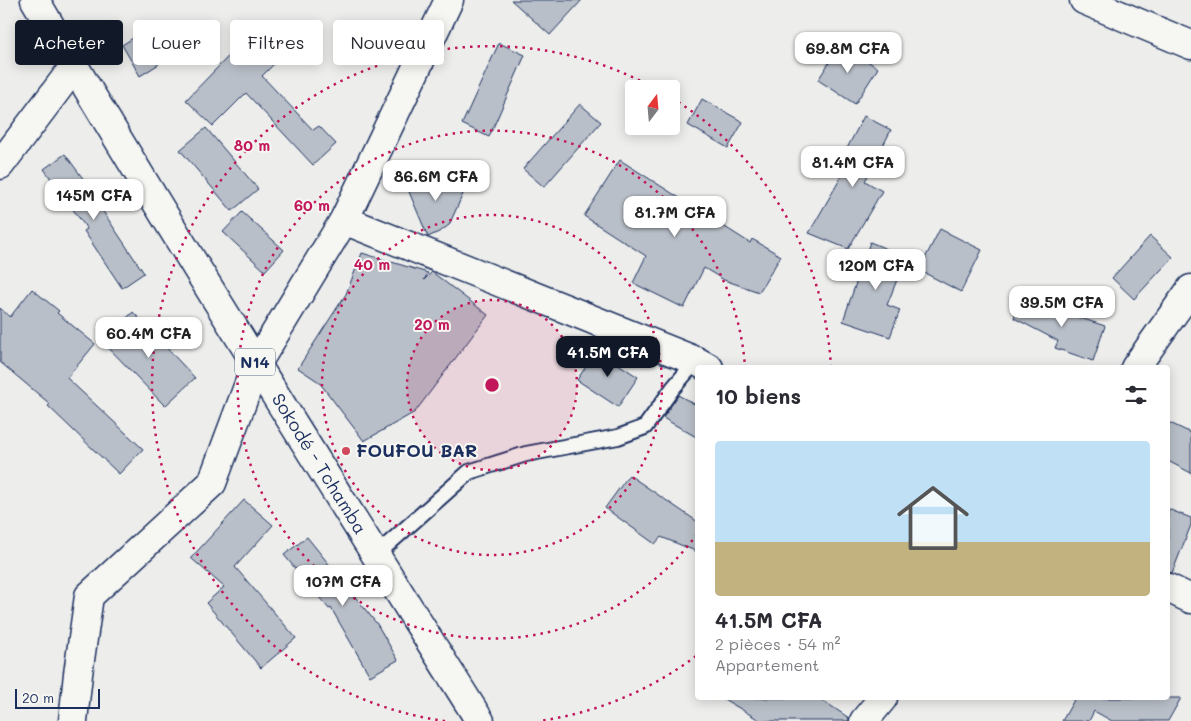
<!DOCTYPE html>
<html lang="fr">
<head>
<meta charset="utf-8">
<style>
	:root { --surface:#fff; --page:#f2f2f3; --text:#2b2b33; --muted:#7c7c81; --line:#e1e1e2; --accent:#111827 }
	body { margin:0; font-family:Mali,sans-serif; background:var(--page); color:var(--text); height:100vh; display:flex; flex-direction:column; font-size:19px; white-space:nowrap }
	* { box-sizing:border-box; margin:0 }
	p { font-size:16px; color:var(--muted) }
	.icon { flex:none; width:28px; height:28px; fill:none; stroke:currentColor; stroke-width:2; stroke-linecap:round; stroke-linejoin:round }
	.map { position:relative; flex:1; overflow:hidden }
	.details { position:absolute; left:695px; top:365px; width:475px; height:335px; display:flex; flex-direction:column; background:var(--surface); border-radius:5px; box-shadow:0 2px 12px #0003 }
	.details>* { flex:none }
	.guide { position:absolute; left:15px; top:20px; width:475px; height:45px; display:flex; gap:10px }
	.needle { width:32px; rotate:16deg }
	.fabs { position:absolute; left:625px; top:80px; display:grid; gap:10px }
	.fabs a { display:grid; place-items:center; width:55px; height:55px; border-radius:5px; background:var(--surface); box-shadow:0 2px 12px #0003; font-size:25px }
	.scale { position:absolute; left:15px; bottom:12px; width:85px; box-sizing:border-box; padding-left:5px; border:2px solid #1b2f5e; border-top:0; font-size:14px; line-height:18px; white-space:nowrap; color:#1b2f5e; -webkit-text-stroke:4px #f6f6f2; paint-order:stroke }
	.price { position:absolute; translate:-50% -42px; padding:0 11px; border-radius:10px; background:#fff; color:#222; font-size:16px; line-height:32px; filter:drop-shadow(0 1px 2px #0008) }
	.price::after { content:''; position:absolute; left:50%; top:30px; width:15px; height:11px; margin-left:-8px; background:inherit; clip-path:polygon(0 0,100% 0,50% 100%) }
	.price.on { background:var(--accent); color:#fff }
	ul { padding:0; list-style:none }
	li { display:grid; align-content:center; gap:10px; height:265px; padding:0 20px }
	li+li { border-top:1px solid var(--line) }
	li span { display:grid; place-items:center; height:155px; border-radius:5px; color:#555 }
	li>.icon { margin-inline-start:auto }
	span .icon { width:90px; height:90px; fill:#fffc; stroke-width:1 }
	li b { font-size:21px }
	h2 { display:flex; justify-content:space-between; align-items:center; height:60px; padding:0 20px; font-size:21px }
	.tag { padding:0 18px; border-radius:5px; background:var(--surface); box-shadow:0 2px 12px #0003; font-size:18px; line-height:45px }
	.tag.on { background:var(--accent); color:#fff }
	.map>svg:first-child { display:block }
</style>
</head>
<body>
<div class="map">
<svg width="1191" height="721" viewBox="0 0 1191 721">
	<rect width="100%" height="100%" fill="#edeeec"/>
	<filter id="ink" filterUnits="userSpaceOnUse"><feTurbulence type="fractalNoise" baseFrequency=".02" numOctaves="2"/><feDisplacementMap in="SourceGraphic" scale="10" xChannelSelector="R" yChannelSelector="G"/><feConvolveMatrix kernelMatrix="1 2 1 2 8 2 1 2 1" color-interpolation-filters="sRGB"/></filter>
	<g filter="url(#ink)">
		<g fill="#b9bfc8" stroke="#1b2f5e">
			<path d="M511 0H582L550 35Z"/>
			<path d="M141 33 159 64 140 76 122 45Z"/>
			<path d="M250 34 278 60 262 76 313 130 319 126 336 144 313 165 246 93 213 126 186 100Z"/>
			<path d="M499 43 525 55 489 137 462 124Z"/>
			<path d="M841 44 878 68 855 104 818 80Z"/>
			<path d="M702 99 743 122 728 148 688 125Z"/>
			<path d="M580 104 601 122 544 187 523 169Z"/>
			<path d="M864 116 891 130 865 181 882 191 848 249 809 233 851 160 843 156Z"/>
			<path d="M206 128 258 189 232 211 180 150Z"/>
			<path d="M65 154 90 188 88 189 144 273 122 288 84 231 87 229 44 169Z"/>
			<path d="M620 160 750 243 752 239 781 256 759 292 724 280 704 268 684 308 633 283 646 256 584 216Z"/>
			<path d="M446 173 463 194 449 225 441 231 428 237 407 187Z"/>
			<path d="M242 212 284 250 265 271 223 232Z"/>
			<path d="M940 229 982 250 961 292 919 270Z"/>
			<path d="M1150 236 1173 257 1134 299 1112 278Z"/>
			<path d="M870 242 906 257 887 305 900 310 890 337 843 321Z"/>
			<path d="M362 253 428 273 424 280 432 272 488 315 415 412 364 441 319 382 298 368 346 294Z"/>
			<path d="M32 289 59 311 57 313 95 344 67 378 143 449 119 474 48 406 50 404 0 362V308L10 317Z"/>
			<path d="M1020 298 1105 326 1093 361 1055 348 1058 341 1014 318Z"/>
			<path d="M133 312 195 378 165 406 102 341Z"/>
			<path d="M597 350 638 377 618 407 577 380Z"/>
			<path d="M678 395 698 406V438L663 418Z"/>
			<path d="M1168 422 1191 433V473L1168 461Z"/>
			<path d="M629 475 698 522V552L661 537 655 544 605 508Z"/>
			<path d="M244 500 273 525 235 567 296 638 261 668 206 603 224 587 191 558Z"/>
			<path d="M1168 509 1191 518V525L1172 573 1168 572Z"/>
			<path d="M307 537 377 624 398 660 370 676 331 608 329 609 284 555Z"/>
			<path d="M722 698H819L849 718V721H761Z"/>
			<path d="M1069 698H1181L1168 721H1112L1094 711 1089 721H1062L1074 700Z"/>
		</g>
		<g fill="none" stroke-linecap="round" stroke-linejoin="round">
			<defs>
				<path id="service" d="M376 555 469 472 526 454 618 437 645 427 673 388 696 361"/>
				<g id="minor">
					<path d="M1084 0 1191 45"/>
					<path d="M0 165 74 67"/>
					<path d="M344 220 696 361 709 368"/>
					<path d="M1135 368 1191 289"/>
					<path d="M1168 588 1191 599"/>
					<path d="M73 721 78 674 89 596 212 483 256 365 344 220 449 0"/>
					<path d="M864 721 883 698"/>
				</g>
				<path id="primary" d="M35 0C178 243 330 482 480 721"/>
			</defs>
			<use href="#service" stroke="#1b2f5e" stroke-width="18"/>
			<use href="#minor" stroke="#1b2f5e" stroke-width="31"/>
			<use href="#primary" stroke="#1b2f5e" stroke-width="31"/>
			<use href="#service" stroke="#f6f6f2" stroke-width="14"/>
			<use href="#minor" stroke="#f6f6f2" stroke-width="28"/>
			<use href="#primary" stroke="#f6f6f2" stroke-width="28"/>
		</g>
	</g>
	<circle cx="492" cy="385" r="85" fill="#c2185b" fill-opacity=".12"/>
	<g fill="none" stroke="#c2185b" stroke-width="2.5" stroke-dasharray="2.5 5">
		<circle cx="492" cy="385" r="85"/>
		<circle cx="492" cy="385" r="170"/>
		<path d="M697 534A254 254 0 1 1 745 367"/>
		<path d="M696 656A339 339 0 0 1 539 721M445 721A339 339 0 1 1 656 89M672 98A339 339 0 0 1 831 367"/>
	</g>
	<circle fill="#d1495b" stroke="#f6f6f2" stroke-width="2" cx="346" cy="451" r="5"/>
	<g text-anchor="middle" stroke-width="4" stroke-linejoin="round" paint-order="stroke">
		<rect fill="#f6f6f2" stroke="#5d6b8a" stroke-width="1" x="235" y="348.5" width="40" height="27" rx="4"/>
		<g font-size="16" font-weight="bold" fill="#1b2f5e">
			<text x="255" y="368">N14</text>
		</g>
		<g font-size="18" font-weight="bold" fill="#1b2f5e" stroke="#f6f6f2" text-anchor="start">
			<text x="356" y="457">FOUFOU BAR</text>
		</g>
		<g font-size="18" fill="#1b2f5e" stroke="#f6f6f2">
			<text transform="translate(319 464) rotate(58)" y="6">Sokodé - Tchamba</text>
		</g>
	</g>
	<circle cx="492" cy="385" r="8" fill="#c2185b" stroke="#f6f6f2" stroke-width="2.5"/>
	<g font-size="15" text-anchor="middle" font-weight="bold" fill="#c2185b" stroke="#f6f6f2" stroke-width="4" stroke-linejoin="round" paint-order="stroke">
		<text x="252" y="151">80 m</text>
		<text x="312" y="211">60 m</text>
		<text x="372" y="270">40 m</text>
		<text x="432" y="330">20 m</text>
	</g>
</svg>
<div class="fabs">
<a><svg class="needle" viewBox="-14 -14 28 28"><path d="M0-13l5 13h-10z" fill="#e53935"/><path d="M0 13l5-13h-10z" fill="#7c7c81"/></svg></a>
</div>
<div class="scale">20 m</div>
<b class="price" style="left:848px;top:74px">69.8M CFA</b>
<b class="price" style="left:853px;top:188px">81.4M CFA</b>
<b class="price" style="left:436px;top:202px">86.6M CFA</b>
<b class="price" style="left:94px;top:221px">145M CFA</b>
<b class="price" style="left:675px;top:238px">81.7M CFA</b>
<b class="price" style="left:876px;top:291px">120M CFA</b>
<b class="price" style="left:1062px;top:328px">39.5M CFA</b>
<b class="price" style="left:149px;top:359px">60.4M CFA</b>
<b class="price on" style="left:608px;top:378px">41.5M CFA</b>
<b class="price" style="left:343px;top:607px">107M CFA</b>
<div class="guide">
<a class="tag on">Acheter</a>
<a class="tag">Louer</a>
<a class="tag">Filtres</a>
<a class="tag">Nouveau</a>
</div>
<section class="details">
<h2>10 biens<svg class="icon" aria-label="filters" viewBox="0 0 24 24"><path d="M4 7h16M4 17h16"/><circle cx="9" cy="7" r="2"/><circle cx="15" cy="17" r="2"/></svg></h2>
<ul>
<li><span style="background:linear-gradient(#bfe0f5 65%,#c2b280 0)"><svg class="icon" aria-label="home" viewBox="0 0 24 24"><path d="M3 11l9-7 9 7M6 9v11h12V9"/></svg></span><div><b>41.5M CFA</b><p>2 pièces · 54 m²</p><p>Appartement</p></div></li>
</ul>
</section>
</div>
</body>
</html>
